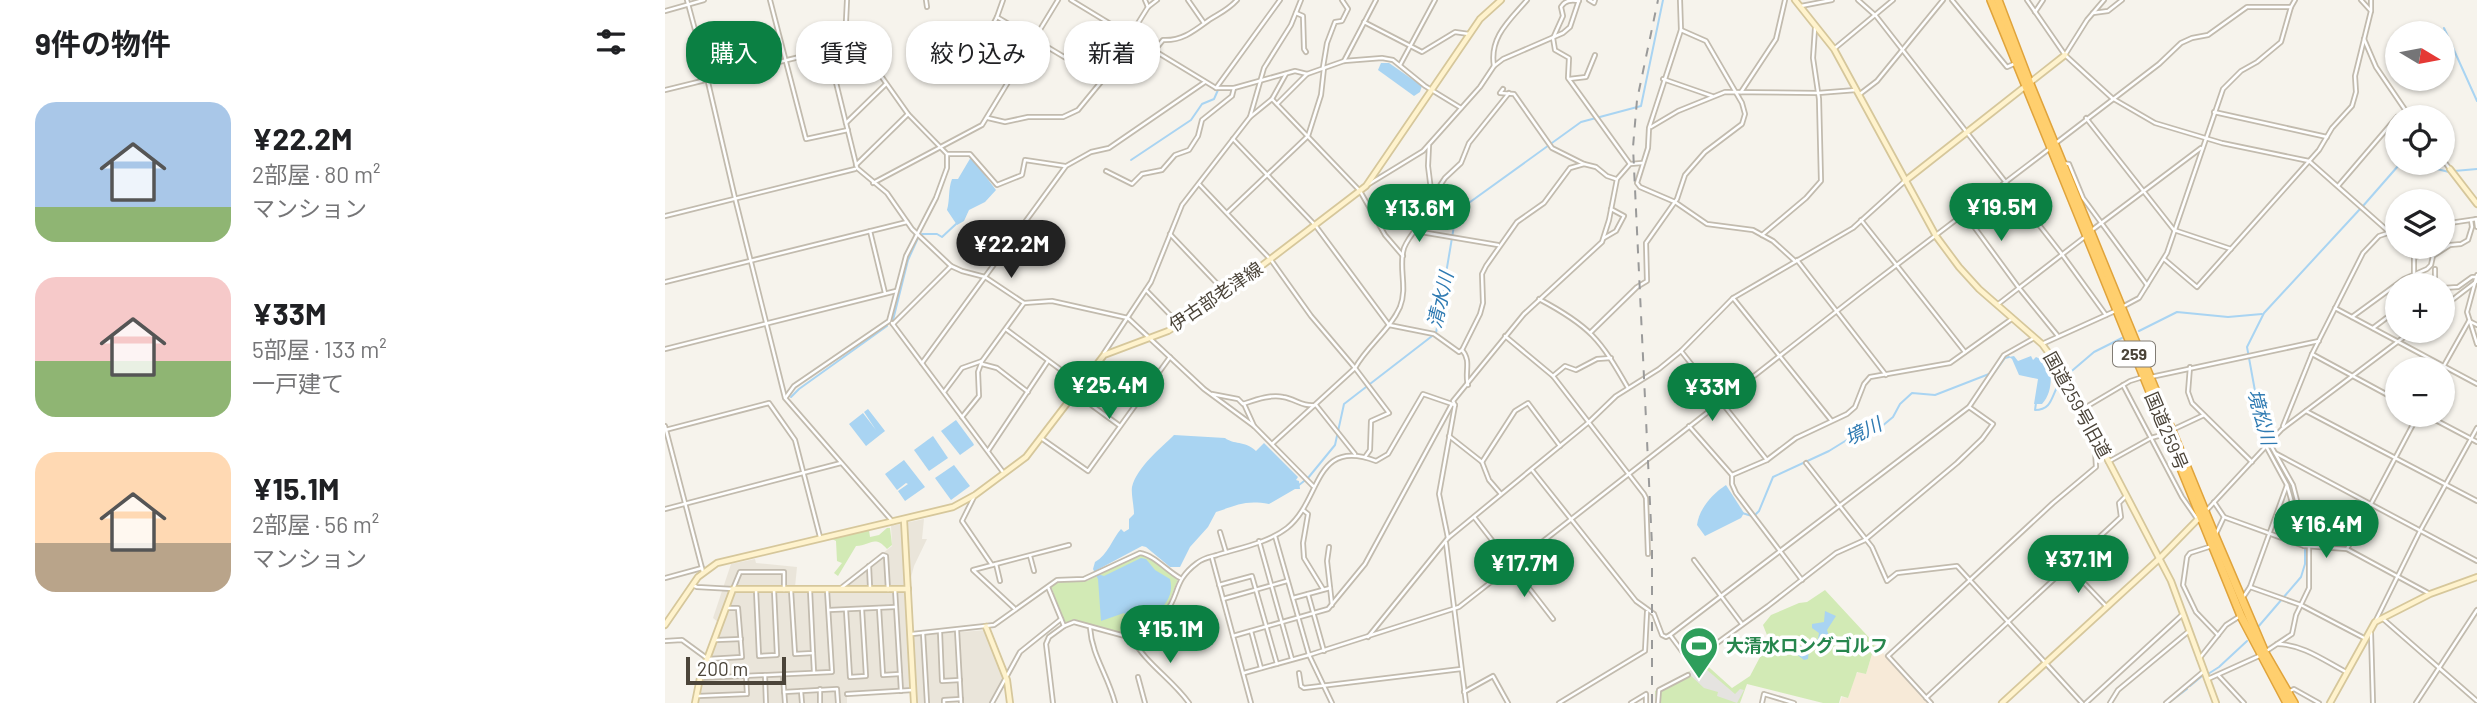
<!DOCTYPE html>
<html lang="ja">
<head>
<meta charset="utf-8">
<style>
	:root { --surface:#fff; --page:#f6f6f6; --text:#202124; --muted:#757577; --accent:#0b8043 }
	body { margin:0; font-family:Barlow,"Noto Sans JP",sans-serif; background:var(--page); color:var(--text); height:100vh; display:flex; flex-direction:column; font-size:26px; white-space:nowrap }
	* { box-sizing:border-box; margin:0 }
	p { font-size:23px; color:var(--muted) }
	.icon { flex:none; width:38px; height:38px; fill:none; stroke:currentColor; stroke-width:2; stroke-linecap:round; stroke-linejoin:round }
	.map { position:relative; flex:1; overflow:hidden }
	.panel { display:flex; flex-direction:column; background:var(--surface); width:665px }
	.panel>* { flex:none }
	.hud { position:absolute; left:21px; top:21px; width:665px; height:63px; display:flex; gap:14px }
	.needle { width:46px; rotate:100deg }
	.controls { position:absolute; left:1720px; top:21px; display:grid; gap:14px }
	.controls a { display:grid; place-items:center; width:70px; height:70px; border-radius:50%; background:var(--surface); box-shadow:0 2px 5px #0004; font-size:35px }
	.scale { position:absolute; left:21px; bottom:18px; width:100px; box-sizing:border-box; padding-left:7px; border:4px solid #4b4439; border-top:0; font-size:19px; line-height:24px; white-space:nowrap; color:#4b4439; -webkit-text-stroke:5px #fff; paint-order:stroke }
	.price { position:absolute; translate:-50% -60px; padding:0 16px; border-radius:24px; background:var(--accent); color:#fff; font-size:23px; line-height:46px; filter:drop-shadow(0 2px 4px #0008) }
	.price::after { content:''; position:absolute; left:50%; top:42px; width:21px; height:16px; margin-left:-10px; background:inherit; clip-path:polygon(0 0,100% 0,50% 100%) }
	.price.on { background:#222; color:#fff }
	ul { padding:0; list-style:none }
	li { display:flex; align-items:center; gap:21px; height:175px; padding:0 35px }
	li span { display:grid; place-items:center; flex:none; width:196px; height:140px; border-radius:21px; color:#555 }
	li>.icon { margin-inline-start:auto }
	span .icon { width:84px; height:84px; fill:#fffc; stroke-width:1 }
	li b { font-size:30px }
	h2 { display:flex; justify-content:space-between; align-items:center; height:84px; padding:0 35px; font-size:30px }
	.pill { padding:0 24px; border-radius:28px; background:var(--surface); box-shadow:0 2px 5px #0004; font-size:24px; line-height:63px }
	.pill.on { background:var(--accent); color:#fff }
	main { display:flex; flex:1; min-height:0 }
	.map>svg:first-child { display:block }
</style>
</head>
<body>
<main>
<section class="panel">
<h2>9件の物件<svg class="icon" aria-label="filters" viewBox="0 0 24 24"><path d="M4 7h16M4 17h16"/><circle cx="9" cy="7" r="2"/><circle cx="15" cy="17" r="2"/></svg></h2>
<ul>
<li><span style="background:linear-gradient(#a9c7e8 75%,#8fb573 0)"><svg class="icon" aria-label="home" viewBox="0 0 24 24"><path d="M3 11l9-7 9 7M6 9v11h12V9"/></svg></span><div><b>¥22.2M</b><p>2部屋 · 80 m²</p><p>マンション</p></div></li>
<li><span style="background:linear-gradient(#f6c9c9 60%,#8fb573 0)"><svg class="icon" aria-label="home" viewBox="0 0 24 24"><path d="M3 11l9-7 9 7M6 9v11h12V9"/></svg></span><div><b>¥33M</b><p>5部屋 · 133 m²</p><p>一戸建て</p></div></li>
<li><span style="background:linear-gradient(#ffd9b3 65%,#b9a48a 0)"><svg class="icon" aria-label="home" viewBox="0 0 24 24"><path d="M3 11l9-7 9 7M6 9v11h12V9"/></svg></span><div><b>¥15.1M</b><p>2部屋 · 56 m²</p><p>マンション</p></div></li>
</ul>
</section>
<div class="map">
<svg width="1812" height="703" viewBox="0 0 1812 703">
	<rect width="100%" height="100%" fill="#f6f3ec"/>
	<path fill="#eae5da" d="M259 519 257 539H262L249 566 244 585 247 636 321 630 339 680 325 703H251L249 688 182 692V703H27L33 676 54 623 48 618 66 564 90 559 91 563 132 567 130 587 174 588 227 546 226 526Z"/>
	<path fill="#f7ead8" d="M1210 644 1262 703H1175L1177 697 1183 698 1189 677 1193 672 1201 674Z"/>
	<g fill="#d2eab5">
		<path d="M222 528H225L227 545 222 549C209 534 205 546 191 546L173 576 169 573 177 563 172 561 171 541 165 538 204 530 205 537 214 535Z"/>
		<path d="M473 555 482 556 513 579 500 612 467 637 409 620 399 623 386 586 398 580 422 581Z"/>
		<path d="M1160 590 1210 644 1201 674 1192 672 1183 698 1176 696 1174 703H1158L1082 684 1075 703H991L990 691 1025 671 1036 660 1067 688 1085 676 1104 640 1098 625 1106 615 1134 603 1142 602Z"/>
	</g>
	<path fill="#e5e3e0" d="M1034 663 1070 694 1075 689 1079 690 1072 703 1052 696 1053 692 1039 688 1023 673Z"/>
	<g fill="#a9d4f2">
		<path d="M716 63H724L757 86 755 92 749 96 713 70Z"/>
		<path d="M306 157 331 190 320 202 304 210 299 221 292 225 282 210C285 200 283 189 287 179H293Z"/>
		<path d="M1349 356 1353 361 1366 356 1368 360 1371 357 1384 363C1387 378 1387 393 1377 404H1369L1373 379 1354 375 1347 359 1344 357Z"/>
		<path d="M203 409 220 431 201 446 184 424 198 413 211 430 199 412Z"/>
		<path d="M291 420 308 443 309 445 295 455 276 431Z"/>
		<path d="M509 435 560 438C569 445 579 440 591 451L599 443 633 477 631 480 634 481 635 489H630L604 504C580 500 573 505 551 512L543 527 525 547 515 567H505L481 547 477 546 432 570 433 574 439 576 476 558 481 559 490 570 505 579C512 606 482 619 465 631L462 630 465 619 459 613 436 621 433 579 428 569 430 562C443 555 447 539 456 529L459 532 464 529V519L469 514C469 506 466 494 467 487 472 467 495 449 509 435Z"/>
		<path d="M268 436 283 458 264 471 249 450Z"/>
		<path d="M239 460 260 487 240 501 233 491 243 484 241 483 232 490 220 474Z"/>
		<path d="M289 465 305 486 286 500 270 478Z"/>
		<path d="M1061 485 1079 513 1076 518 1040 536 1032 525C1034 509 1047 494 1061 485Z"/>
		<path d="M1160 611 1171 616 1162 630 1167 645 1162 646 1156 642 1144 649 1143 659 1139 660 1130 653 1129 649 1153 639 1154 633 1147 628V624L1159 622Z"/>
	</g>
	<g fill="none" stroke-linecap="round" stroke-linejoin="round">
		<g stroke="#a9d4f2" stroke-width="2">
			<path d="M1779 28 1812 101"/>
			<path d="M554 86 617 0"/>
			<path d="M466 160 526 120 537 104 549 99 553 90"/>
			<path d="M1748 163 1784 172"/>
			<path d="M1789 171 1812 169"/>
			<path d="M1698 206 1733 166 1739 163"/>
			<path d="M257 234H272L277 237 291 224"/>
			<path d="M228 320 243 260 253 238"/>
			<path d="M1474 331 1512 312 1563 317 1597 314"/>
			<path d="M1329 373 1340 358 1344 357"/>
			<path d="M1402 375 1429 352 1457 338"/>
			<path d="M126 397 134 389 222 326"/>
			<path d="M1371 403 1370 410C1389 410 1386 393 1396 381"/>
			<path d="M634 485 643 478 670 445 679 404 771 333 791 214 794 210 916 122 976 106 998 0"/>
			<path d="M1077 513 1087 516"/>
			<path d="M1090 515 1094 511 1108 477 1164 451 1185 438 1216 427 1228 417 1235 404 1247 393 1270 395 1324 374"/>
			<path d="M1593 627 1636 577 1640 564V538L1625 486 1598 435 1582 347 1599 313 1695 209"/>
			<path d="M1543 674 1554 667 1582 641"/>
			<path d="M1525 686 1537 676"/>
			<path d="M1506 701 1522 689"/>
		</g>
		<defs>
			<g id="street">
				<path d="M22 0 36 52 70 198 120 398 228 522"/>
				<path d="M105 0 141 139 183 130"/>
				<path d="M261 0 262 7"/>
				<path d="M338 0 332 17 316 48 352 67"/>
				<path d="M406 0 551 88H569L630 71 642 74 679 61 717 58 728 60 760 86 796 108"/>
				<path d="M480 0 483 7"/>
				<path d="M523 0 539 23"/>
				<path d="M924 0 929 3 930 0"/>
				<path d="M1015 0 1016 30 984 128 983 148 972 183 975 187 1010 202 1042 224 1088 230 1108 241 1130 261"/>
				<path d="M1193 0 1211 16 1396 253 1441 315"/>
				<path d="M1287 0 1342 67 1351 63"/>
				<path d="M1362 0 1400 55 1447 98 1490 123 1557 143 1644 161 1723 231"/>
				<path d="M1706 0V11"/>
				<path d="M1136 6 1167 0"/>
				<path d="M0 11 39 0"/>
				<path d="M1370 12 1378 0"/>
				<path d="M631 13 638 16 639 49 641 52"/>
				<path d="M1428 13 1443 11 1457 0"/>
				<path d="M332 17 436 79"/>
				<path d="M699 22 757 52 790 32 804 34"/>
				<path d="M889 36 898 16 896 7C900 0 906 0 914 1"/>
				<path d="M888 38 890 50 904 58 903 78 965 164"/>
				<path d="M1699 39 1711 67 1745 117"/>
				<path d="M1169 49 1228 0"/>
				<path d="M163 50 192 168 222 193 247 229 286 266 228 324"/>
				<path d="M489 51 498 40C517 41 529 31 544 20 555 13 563 10 572 0"/>
				<path d="M1400 55 1422 20 1439 0"/>
				<path d="M679 61 711 0"/>
				<path d="M735 65 770 0"/>
				<path d="M829 66C824 37 845 20 862 0"/>
				<path d="M658 67 662 43 670 22 677 21 683 9 677 0"/>
				<path d="M904 79 921 77 930 55"/>
				<path d="M998 79 1047 96"/>
				<path d="M551 88 615 0"/>
				<path d="M838 89 835 93 849 94 887 148 919 164 931 167 942 176 951 179"/>
				<path d="M0 90 163 50 185 32"/>
				<path d="M1076 92 1111 39 1120 0"/>
				<path d="M1195 94 1212 81 1278 0"/>
				<path d="M607 99 621 74"/>
				<path d="M612 104 642 74"/>
				<path d="M1549 112 1662 137"/>
				<path d="M585 117 599 68 626 25 636 0"/>
				<path d="M323 118 340 122 363 117H398L413 110 436 82 438 64 465 36 483 7 492 0"/>
				<path d="M1421 118 1509 230 1566 249"/>
				<path d="M181 123 221 84"/>
				<path d="M986 127 1013 111 1060 92 1153 93 1191 90"/>
				<path d="M568 139 650 225 724 325 769 334 794 352 797 350 815 314 818 303 817 274 821 266 852 222 879 203 905 168 919 164"/>
				<path d="M1391 143 1494 64 1516 43 1527 38 1543 35 1582 7H1626"/>
				<path d="M764 145 763 166 766 190 758 216 756 232 833 245"/>
				<path d="M282 154H305L332 185 357 175 360 160 400 166"/>
				<path d="M1778 160 1785 169"/>
				<path d="M1398 163 1404 164 1418 198 1482 285"/>
				<path d="M191 165 243 114"/>
				<path d="M441 171 467 184 477 174 497 170 510 155 524 150 533 136 537 120 567 96 569 88"/>
				<path d="M208 183 317 125 393 0"/>
				<path d="M534 184 606 260 646 316 690 368 724 413 706 421 705 450 700 457"/>
				<path d="M704 184 758 151 815 87 829 66 838 59 898 33 905 27 914 0"/>
				<path d="M1673 186 1732 117"/>
				<path d="M766 199 780 178 796 163 804 143 844 93"/>
				<path d="M562 213 643 136 656 95 659 68"/>
				<path d="M1299 213 1354 288 1393 336"/>
				<path d="M0 216 190 169"/>
				<path d="M1811 219 1812 227"/>
				<path d="M1196 220 1300 352"/>
				<path d="M1778 224 1812 219"/>
				<path d="M1427 230 1536 148"/>
				<path d="M205 231 220 293"/>
				<path d="M505 234 561 293"/>
				<path d="M1097 235 1141 198 1156 181 1154 99 1148 58 1150 28"/>
				<path d="M939 238 951 231 959 216 946 209"/>
				<path d="M1752 247 1755 254"/>
				<path d="M1499 259 1532 287 1654 150 1667 128 1687 106 1691 92 1690 76 1706 11 1696 0"/>
				<path d="M1132 260 1221 375"/>
				<path d="M286 266 297 271 320 277 359 303 387 301 463 318 539 389 589 426 648 486"/>
				<path d="M1749 275V257L1765 253 1767 256"/>
				<path d="M1812 275 1802 312 1812 344"/>
				<path d="M0 282 242 222"/>
				<path d="M1770 285V269"/>
				<path d="M1778 288 1793 287 1807 277H1811"/>
				<path d="M481 290 513 323"/>
				<path d="M1068 298 1166 420"/>
				<path d="M874 299C925 326 935 339 963 388"/>
				<path d="M1332 305 1421 236"/>
				<path d="M1459 306 1474 298 1502 253 1558 89 1576 71 1592 62 1616 42 1626 7 1630 0"/>
				<path d="M1778 307 1812 281"/>
				<path d="M1670 308 1812 384"/>
				<path d="M1687 317 1739 279 1762 269 1766 265 1768 256 1785 245 1796 244 1803 240 1807 227 1806 220"/>
				<path d="M1804 321 1812 325"/>
				<path d="M227 323 338 472"/>
				<path d="M1708 328 1732 310"/>
				<path d="M342 330 415 384"/>
				<path d="M926 332 972 287 982 281 981 243 1012 199 1020 175 1040 152 1077 124 1080 114 1077 103 1041 41 1016 30"/>
				<path d="M840 336 888 376 979 494 981 498 983 554"/>
				<path d="M1377 344 1450 311"/>
				<path d="M0 349 231 291"/>
				<path d="M797 350C807 361 799 373 803 385"/>
				<path d="M1016 351 1102 460"/>
				<path d="M439 353 486 282 517 205 585 117 607 99 695 191 720 235 738 256"/>
				<path d="M1647 354 1732 400"/>
				<path d="M257 363 401 166 426 152 444 148 540 82"/>
				<path d="M317 364 332 368 363 392"/>
				<path d="M1525 367 1523 392 1527 403 1587 462"/>
				<path d="M1777 369 1804 321"/>
				<path d="M888 376 900 366 911 370 932 359 946 358"/>
				<path d="M1486 377 1654 341"/>
				<path d="M1458 385 1517 497 1533 520"/>
				<path d="M279 392 297 368 317 361"/>
				<path d="M410 393 455 426"/>
				<path d="M547 394 573 399 578 404C590 400 606 394 618 397 631 399 637 407 651 405"/>
				<path d="M121 397 129 386 224 321 241 256 271 198 282 168V154L243 114 185 32 181 21 182 0"/>
				<path d="M579 404 589 426"/>
				<path d="M651 405 690 454"/>
				<path d="M1416 410 1465 381 1478 377"/>
				<path d="M1641 411 1812 501"/>
				<path d="M1761 415 1812 442"/>
				<path d="M297 417 314 396 313 372 317 361 359 303"/>
				<path d="M0 426 38 572"/>
				<path d="M1024 426 1067 475V484L1071 493 1137 580"/>
				<path d="M1618 426 1647 354 1698 253 1714 236 1732 230"/>
				<path d="M0 430 104 403 130 440 155 537"/>
				<path d="M1507 430 1539 415"/>
				<path d="M784 436 817 462 824 480 836 494"/>
				<path d="M376 438 423 471 505 357"/>
				<path d="M607 444 690 368C702 346 725 330 735 307 743 287 733 267 739 248 743 238 751 229 757 221"/>
				<path d="M1602 448 1622 485 1639 546"/>
				<path d="M323 451 383 361"/>
				<path d="M1610 453 1812 561"/>
				<path d="M817 462 850 411 863 403 895 446"/>
				<path d="M1443 462 1486 438 1500 434"/>
				<path d="M1141 463 1207 547 1222 581 1232 573 1292 566 1417 703"/>
				<path d="M867 470 971 601 989 614 997 635 1001 637 1005 635 1028 666 1037 654 1103 606 1171 553 1200 540 1292 463 1317 439 1328 424 1304 407"/>
				<path d="M1067 475 1102 460 1131 438 1182 414 1190 407 1199 384 1205 377 1285 363 1348 318"/>
				<path d="M310 495 297 521 327 565 308 570 349 608"/>
				<path d="M1549 502 1559 517 1639 546 1682 549 1765 594"/>
				<path d="M0 509 176 463"/>
				<path d="M638 510 643 514 638 543 639 558 658 589"/>
				<path d="M1541 511 1617 429 1747 331"/>
				<path d="M809 517 888 619"/>
				<path d="M555 532 561 552"/>
				<path d="M610 536 644 655 667 703"/>
				<path d="M1550 536 1559 517"/>
				<path d="M783 538 774 494 790 405 788 401 859 314 937 242 944 220 952 179 965 164 977 163"/>
				<path d="M594 541 627 659"/>
				<path d="M781 543 801 703"/>
				<path d="M1547 546 1525 553 1522 557 1518 585 1531 612 1553 635"/>
				<path d="M664 547 662 561 667 605"/>
				<path d="M1682 549 1753 415"/>
				<path d="M365 556 369 571"/>
				<path d="M547 558 568 636"/>
				<path d="M1029 560 1077 624"/>
				<path d="M331 564 335 581"/>
				<path d="M327 565 404 545"/>
				<path d="M1402 565 1441 606"/>
				<path d="M204 566 205 587"/>
				<path d="M0 578 37 568"/>
				<path d="M27 585 32 587 68 589 75 572H119V590"/>
				<path d="M554 585 587 576 612 664"/>
				<path d="M383 587 399 626"/>
				<path d="M1585 587 1636 605 1699 638"/>
				<path d="M176 588 218 555 221 556 223 590"/>
				<path d="M230 589 236 691"/>
				<path d="M91 590 94 656 112 655 109 590"/>
				<path d="M126 590 130 654 148 653 145 590"/>
				<path d="M643 594 659 651"/>
				<path d="M1579 596 1585 587 1622 485"/>
				<path d="M628 598 665 588"/>
				<path d="M558 599 622 581"/>
				<path d="M214 608 218 675 235 674"/>
				<path d="M164 610 230 607"/>
				<path d="M181 610 185 677 201 676 197 609"/>
				<path d="M1717 618 1812 701"/>
				<path d="M1710 622 1755 531 1812 428"/>
				<path d="M425 628C427 656 443 675 450 703"/>
				<path d="M292 630 296 703"/>
				<path d="M586 631 596 668"/>
				<path d="M275 632 277 681 295 680"/>
				<path d="M258 633 262 703"/>
				<path d="M1706 633 1708 703"/>
				<path d="M247 634 329 625 392 580 419 579 475 553C489 555 502 571 515 578"/>
				<path d="M1005 635 1304 407 1339 355 1369 338"/>
				<path d="M703 637 783 538 924 422 951 396 994 369 1016 351 1068 298 1188 228 1240 181"/>
				<path d="M467 638C478 630 493 622 501 612 515 594 508 581 532 563 538 558 545 557 552 555 574 548 603 543 622 528 657 500 648 437 711 461L723 454 758 394 790 405"/>
				<path d="M51 640 76 639"/>
				<path d="M0 641 17 640 43 659 77 657 73 608H62"/>
				<path d="M1612 644C1637 644 1660 661 1681 672"/>
				<path d="M1600 652 1627 634 1631 615 1644 588V547L1628 485 1605 444"/>
				<path d="M148 653 149 672"/>
				<path d="M1534 659 1561 625 1575 616"/>
				<path d="M579 673 644 655 794 607 1195 293 1384 149"/>
				<path d="M634 673 636 686 639 688 796 669"/>
				<path d="M100 675 101 703"/>
				<path d="M118 675 120 703"/>
				<path d="M1554 676 1579 703"/>
				<path d="M473 677 480 703"/>
				<path d="M35 678 167 672 162 590"/>
				<path d="M1543 679 1594 656"/>
				<path d="M155 689V703"/>
				<path d="M136 691 137 703"/>
				<path d="M1625 691 1629 689 1654 703"/>
				<path d="M119 692 172 689 173 703"/>
				<path d="M799 692 828 676 843 703"/>
				<path d="M182 694 248 690"/>
				<path d="M33 696 82 694 81 676"/>
				<path d="M1261 698 1456 517 1454 503 1461 496"/>
				<path d="M279 703V700L296 699"/>
				<path d="M327 703 355 652 396 619"/>
				<path d="M388 703 381 644 384 637 399 626 409 622 467 638C481 664 507 679 524 703"/>
				<path d="M586 703 568 636 663 609 700 564 787 404"/>
				<path d="M894 703 980 651 982 612"/>
				<path d="M966 703 981 694V703"/>
				<path d="M993 703 994 690 1023 675"/>
				<path d="M1097 703 1099 694 1129 703"/>
				<path d="M1266 703 1223 656 1388 503 1431 467 1430 449 1432 443"/>
				<path d="M1421 703 1518 614"/>
				<path d="M1445 703 1453 690 1524 631"/>
				<path d="M1501 703 1539 671"/>
				<path d="M1751 703 1812 610"/>
			</g>
			<g id="secondary">
				<path d="M1130 0 1169 49 1271 236 1294 267 1314 289 1377 344 1396 370 1506 581 1551 703"/>
				<path d="M1785 169 1812 204"/>
				<path d="M1240 181 1400 55"/>
				<path d="M239 520 249 703"/>
				<path d="M0 625 33 577 52 563 288 507 310 495 361 457 439 355 503 331 561 293 701 186 815 19 836 0"/>
				<path d="M321 627 342 680 345 703"/>
				<path d="M30 703 35 678 68 589H243"/>
				<path d="M1337 703 1494 559 1535 517"/>
				<path d="M1665 703 1710 622 1765 594 1812 577"/>
			</g>
			<g id="highway">
				<path d="M1326 0 1576 616 1622 703"/>
				<path d="M1333 0 1365 84 1550 536 1600 653 1629 703"/>
			</g>
		</defs>
		<use href="#street" stroke="#c2bbae" stroke-width="6"/>
		<use href="#secondary" stroke="#d6c79b" stroke-width="8"/>
		<use href="#highway" stroke="#e0a43c" stroke-width="10"/>
		<use href="#street" stroke="#fff" stroke-width="2.5"/>
		<use href="#secondary" stroke="#fff3cd" stroke-width="4.5"/>
		<use href="#highway" stroke="#ffcf6e" stroke-width="7"/>
		<path stroke="#9a9a9a" stroke-width="2" stroke-dasharray="9 9" stroke-linecap="butt" d="M987 703V545L968 147 972 100 993 0"/>
	</g>
	<defs>
		<symbol id="stadium-pin" viewBox="-11 -11 22 30"><path d="M0 17L-7.5 6A9.5 9.5 0 1 1 7.5 6Z" fill="#2e9e5b" stroke="#fff"/><path d="M0-5a6.5 5 0 1 0 0 10a6.5 5 0 1 0 0-10ZM-3.5-1.8h7v3.6h-7Z" fill="#fff"/></symbol>
	</defs>
	<g fill-rule="evenodd">
		<use href="#stadium-pin" x="1012" y="624" width="44" height="60"/>
	</g>
	<g text-anchor="middle" stroke-width="7" stroke-linejoin="round" paint-order="stroke">
		<rect fill="#fff" stroke="#817c74" stroke-width="2" x="1448" y="341.5" width="42" height="25" rx="5"/>
		<g font-size="16" font-weight="bold" fill="#4b4439">
			<text x="1469" y="360">259</text>
		</g>
		<g font-size="18" fill="#4b4439" stroke="#fff">
			<text transform="translate(551 297) rotate(-34)" y="6">伊古部老津線</text>
			<text transform="translate(1412 405) rotate(61)" y="6">国道259号旧道</text>
			<text transform="translate(1501 431) rotate(67)" y="6">国道259号</text>
		</g>
		<g font-size="18" font-weight="bold" fill="#27864d" stroke="#fff" text-anchor="start">
			<text x="1061" y="652">大清水ロングゴルフ</text>
		</g>
		<g font-size="19" font-style="italic" fill="#2e7ab2" stroke="#fff">
			<text transform="translate(775 300) rotate(-77)" y="7">清水川</text>
			<text transform="translate(1597 417) rotate(75)" y="7">境松川</text>
			<text transform="translate(1198 431) rotate(-26)" y="7">境川</text>
		</g>
	</g>
</svg>
<div class="controls">
<a><svg class="needle" viewBox="-14 -14 28 28"><path d="M0-13l5 13h-10z" fill="#e53935"/><path d="M0 13l5-13h-10z" fill="#757577"/></svg></a>
<a><svg class="icon" aria-label="locate" viewBox="0 0 24 24"><circle cx="12" cy="12" r="6"/><path d="M12 2v4M12 18v4M2 12h4M18 12h4"/></svg></a>
<a><svg class="icon" aria-label="layers" viewBox="0 0 24 24"><path d="M12 4l9 5-9 5-9-5zM3 14l9 5 9-5"/></svg></a>
<a>+</a>
<a>−</a>
</div>
<div class="scale">200 m</div>
<b class="price" style="left:1336px;top:243px">¥19.5M</b>
<b class="price" style="left:754px;top:244px">¥13.6M</b>
<b class="price on" style="left:346px;top:280px">¥22.2M</b>
<b class="price" style="left:444px;top:421px">¥25.4M</b>
<b class="price" style="left:1047px;top:423px">¥33M</b>
<b class="price" style="left:1661px;top:560px">¥16.4M</b>
<b class="price" style="left:1413px;top:595px">¥37.1M</b>
<b class="price" style="left:859px;top:599px">¥17.7M</b>
<b class="price" style="left:505px;top:665px">¥15.1M</b>
<div class="hud">
<a class="pill on">購入</a>
<a class="pill">賃貸</a>
<a class="pill">絞り込み</a>
<a class="pill">新着</a>
</div>
</div>
</main>
</body>
</html>
